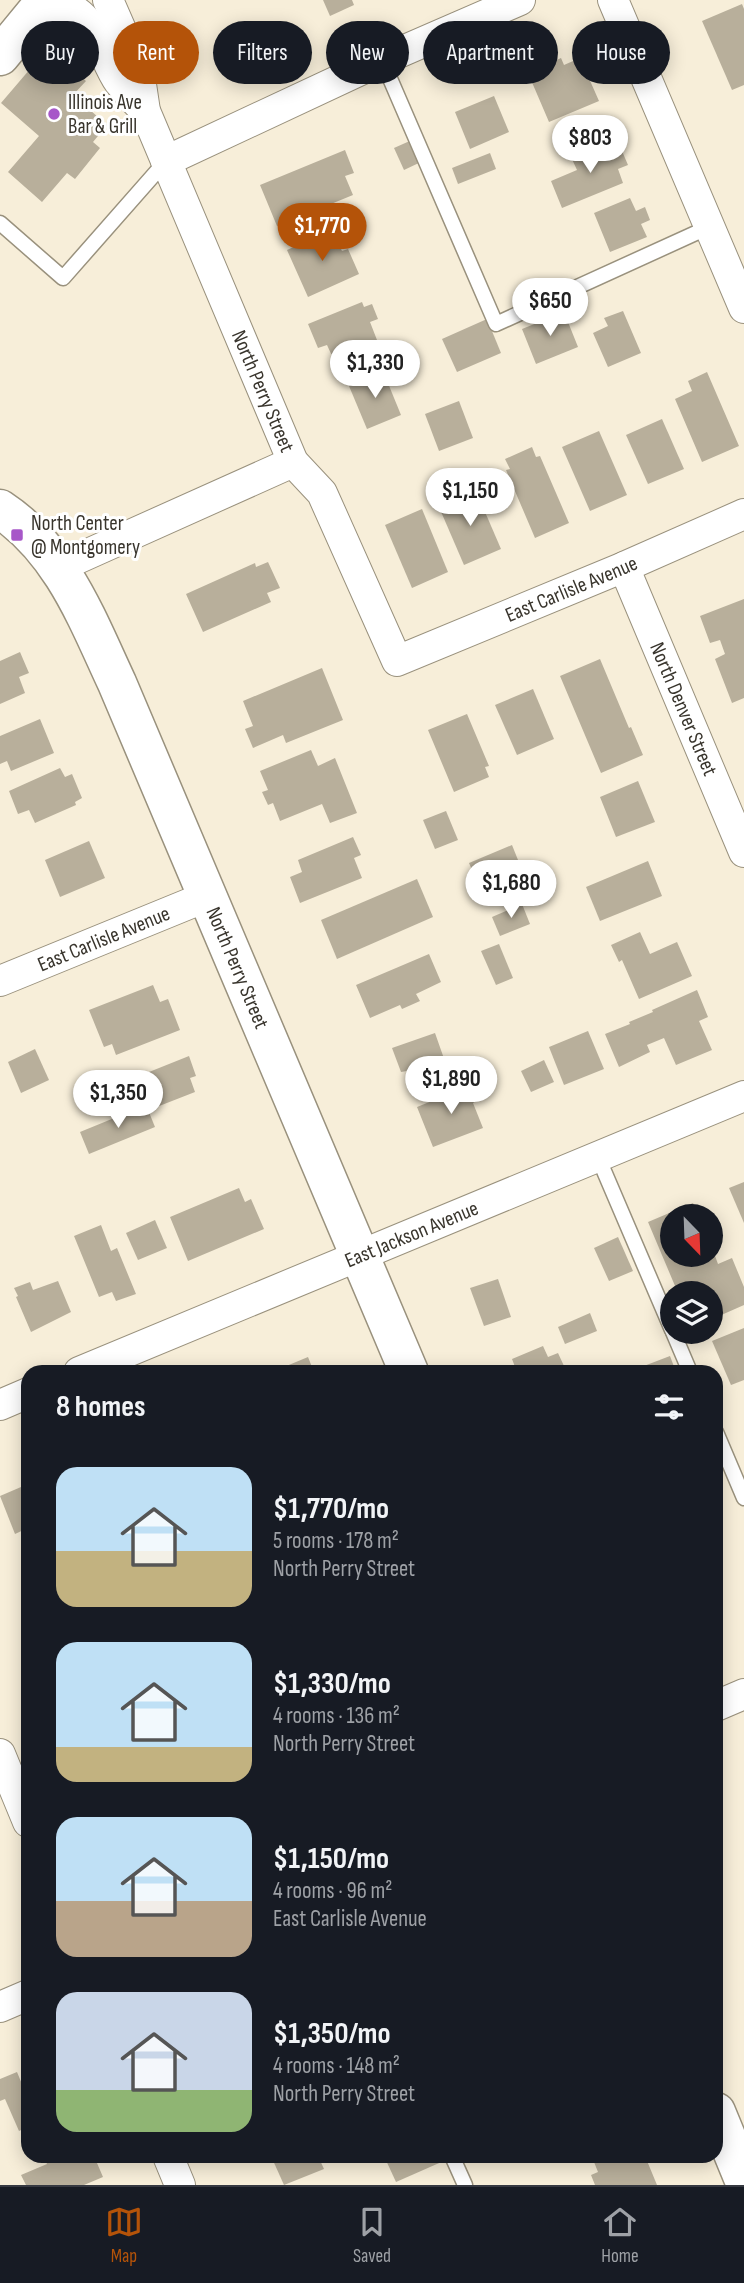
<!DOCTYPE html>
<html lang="en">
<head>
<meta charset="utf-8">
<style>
	:root { --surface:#171b24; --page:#242831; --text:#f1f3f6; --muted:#9ea1a6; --line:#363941; --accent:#b45309 }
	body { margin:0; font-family:"Sofia Sans Condensed",sans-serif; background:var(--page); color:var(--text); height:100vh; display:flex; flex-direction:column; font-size:26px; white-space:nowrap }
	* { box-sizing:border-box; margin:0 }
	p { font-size:23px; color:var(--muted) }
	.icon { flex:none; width:38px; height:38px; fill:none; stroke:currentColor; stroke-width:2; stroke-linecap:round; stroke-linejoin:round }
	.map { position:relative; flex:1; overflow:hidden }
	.sheet { position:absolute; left:21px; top:1365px; width:702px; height:798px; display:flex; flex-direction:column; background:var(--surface); border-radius:21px; box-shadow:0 4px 18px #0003 }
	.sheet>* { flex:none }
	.hud { position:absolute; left:21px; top:21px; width:704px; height:63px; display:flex; gap:14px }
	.needle { width:46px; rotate:157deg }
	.controls { position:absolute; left:660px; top:1204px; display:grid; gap:14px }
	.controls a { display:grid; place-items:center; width:63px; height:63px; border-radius:50%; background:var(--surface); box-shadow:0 4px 18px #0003; font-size:35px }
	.price { position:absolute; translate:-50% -60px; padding:0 16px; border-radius:24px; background:#fff; color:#222; font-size:23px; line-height:46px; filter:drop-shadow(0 2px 4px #0008) }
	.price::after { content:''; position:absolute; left:50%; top:42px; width:21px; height:16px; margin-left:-10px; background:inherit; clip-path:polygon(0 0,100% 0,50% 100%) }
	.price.on { background:var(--accent); color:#fff }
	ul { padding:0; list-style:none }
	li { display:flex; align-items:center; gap:21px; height:175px; padding:0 35px }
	li span { display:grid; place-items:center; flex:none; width:196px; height:140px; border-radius:21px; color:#555 }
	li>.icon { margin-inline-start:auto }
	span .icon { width:84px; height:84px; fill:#fffc; stroke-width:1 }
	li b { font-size:30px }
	h2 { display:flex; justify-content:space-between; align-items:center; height:84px; padding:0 35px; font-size:30px }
	.tag { padding:0 24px; border-radius:32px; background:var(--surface); box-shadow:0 4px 18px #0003; font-size:24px; line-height:63px }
	.tag.on { background:var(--accent); color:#fff }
	.tabs { display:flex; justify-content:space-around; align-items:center; height:98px; border-top:2px solid var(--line); background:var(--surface); font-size:19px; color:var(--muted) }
	.tabs a { display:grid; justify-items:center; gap:4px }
	.tabs .on { color:var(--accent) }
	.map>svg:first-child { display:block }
</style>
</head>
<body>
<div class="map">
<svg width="744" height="2185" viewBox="0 0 744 2185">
	<rect width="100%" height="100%" fill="#f7eed9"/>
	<g fill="#b8af9b">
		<path d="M323 0H352L354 5 330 16Z"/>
		<path d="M742 4 744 9V85L732 90 702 21Z"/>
		<path d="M48 48 86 81 73 95 107 125 93 142 100 148 75 179 67 173 42 202 8 172 39 136 1 103Z"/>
		<path d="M561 58 564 65 580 58 599 101 549 122 531 80 547 73 544 66Z"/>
		<path d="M494 96 509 132 470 149 455 112Z"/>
		<path d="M412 140 423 161 404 170 394 148Z"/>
		<path d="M607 142 612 155 622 151 628 165 618 169 623 183 562 208 551 181 577 170 571 157Z"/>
		<path d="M345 150 354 173 345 176 353 195 277 226 260 185Z"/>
		<path d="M490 153 496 169 458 184 452 168Z"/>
		<path d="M630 198 636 211 645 207 650 220 641 224 647 237 610 252 594 213Z"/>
		<path d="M332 230 342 251 348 249 359 274 308 297 287 250Z"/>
		<path d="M362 302 364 307 372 304 378 319 370 322 377 340 333 358 327 345 318 348 308 324Z"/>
		<path d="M623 311 641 353 608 367 593 333 608 326 604 318Z"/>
		<path d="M564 312 578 347 536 364 522 329Z"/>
		<path d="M487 319 501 353 457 372 442 339Z"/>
		<path d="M383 371 401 415 367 429 349 386Z"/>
		<path d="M707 372 739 446 702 462 675 399 692 391 688 381Z"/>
		<path d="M459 401 473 438 439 451 425 414Z"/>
		<path d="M662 419 684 469 648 484 626 435Z"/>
		<path d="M599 431 627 495 590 511 562 447Z"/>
		<path d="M532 447 536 457 540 456 569 523 535 538 506 470 510 469 505 459Z"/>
		<path d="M476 491 501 549 464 565 439 507Z"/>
		<path d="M422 509 448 572 412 588 385 525Z"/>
		<path d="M268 562 280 588 267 593 271 602 203 632 186 594 255 563 256 567Z"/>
		<path d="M744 599V698L732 703 715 659 725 654 720 640 710 643 700 616Z"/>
		<path d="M20 652 29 673 19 677 25 693 0 704V661Z"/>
		<path d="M600 659 629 728 631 727 643 755 601 773 560 676Z"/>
		<path d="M322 668 343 720 286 743 283 735 253 748 245 729 253 726 243 701Z"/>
		<path d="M533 689 554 739 517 755 495 705Z"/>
		<path d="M467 714 489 766 485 767 489 777 454 792 428 730Z"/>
		<path d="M40 719 54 753 11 771 7 761 0 764V736Z"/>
		<path d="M311 750 318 766 335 758 357 813 330 823 322 804 280 821 273 803 268 805 262 792 268 790 260 771Z"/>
		<path d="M60 768 65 777 72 774 82 798 75 802 76 805 35 823 29 810 18 814 9 791Z"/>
		<path d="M638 781 655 822 616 837 600 797Z"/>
		<path d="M446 811 458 840 435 849 423 820Z"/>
		<path d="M353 837 361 855 354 858 362 878 300 903 290 877 302 872 298 860Z"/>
		<path d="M89 841 105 878 60 897 45 860Z"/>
		<path d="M512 845 524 875 482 893 469 863Z"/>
		<path d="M648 861 662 896 600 921 586 887Z"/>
		<path d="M417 879 433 917 337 959 321 920Z"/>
		<path d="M522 904 530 924 500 936 492 917Z"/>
		<path d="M640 932 650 954 677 942 692 976 639 999 622 960 619 962 611 945Z"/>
		<path d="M499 944 513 978 496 985 481 951Z"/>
		<path d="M429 954 441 982 416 994 420 1001 402 1009 400 1005 370 1018 356 985Z"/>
		<path d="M153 985 160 1002 168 999 180 1030 116 1055 112 1044 104 1047 89 1010Z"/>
		<path d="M697 990 708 1017 699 1021 712 1050 676 1065 664 1038 647 1045 650 1052 619 1067 605 1034 630 1024 629 1022 653 1012 652 1010Z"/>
		<path d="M588 1031 604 1069 564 1085 549 1047Z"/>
		<path d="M435 1033 448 1070 411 1084 407 1071 401 1072 392 1048Z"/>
		<path d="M35 1049 49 1080 21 1093 8 1062Z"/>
		<path d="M189 1056 196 1076 190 1078 195 1092 149 1110 144 1097 137 1100 129 1080Z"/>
		<path d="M544 1060 554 1082 531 1092 521 1071Z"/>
		<path d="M474 1084 480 1099 473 1103 483 1128 433 1147 417 1107Z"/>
		<path d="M146 1105 155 1127 89 1154 80 1132Z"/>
		<path d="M744 1182V1223L729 1188Z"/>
		<path d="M239 1188 245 1202 251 1199 264 1229 188 1261 170 1217Z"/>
		<path d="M693 1203 699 1216H672V1255H710L711 1245 718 1264 732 1258 744 1287V1305L710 1320V1293H678L648 1222Z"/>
		<path d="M155 1220 167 1248 138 1260 126 1233Z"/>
		<path d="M101 1225 111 1251 117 1248 136 1294 116 1301 112 1292 99 1297 74 1236Z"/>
		<path d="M618 1237 633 1271 609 1281 594 1248Z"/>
		<path d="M498 1279 511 1317 484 1326 470 1288Z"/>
		<path d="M58 1281 71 1312 31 1332 16 1297 18 1296 14 1288 30 1282 33 1290Z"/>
		<path d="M590 1313 597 1331 565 1344 558 1327Z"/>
		<path d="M744 1328V1380L731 1385 712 1341Z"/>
		<path d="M543 1346 548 1357 558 1353 564 1366 554 1372H517L512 1359Z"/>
		<path d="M670 1356 676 1372H637L636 1369Z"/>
		<path d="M308 1357 314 1372H272Z"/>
		<path d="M28 1484V1528L15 1534 0 1496Z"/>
		<path d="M17 2072 24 2089 28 2087V2127L19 2131 5 2099 0 2101V2079Z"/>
		<path d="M43 2156H94L103 2177 84 2185H26L21 2175 47 2164Z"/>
		<path d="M271 2156H318L324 2169 284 2185Z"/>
		<path d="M384 2156H444L446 2160 396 2182Z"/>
		<path d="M608 2156H645L657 2185H595L591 2175 598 2172 594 2162Z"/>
	</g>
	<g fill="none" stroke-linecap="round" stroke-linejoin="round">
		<defs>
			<g id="lane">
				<path d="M382 60 496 324 709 227"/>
				<path d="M0 223 63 278 166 161"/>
				<path d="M598 1157 672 1330"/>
				<path d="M673 1332 690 1372"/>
				<path d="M716 1432 744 1498"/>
				<path d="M452 2156 465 2185"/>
			</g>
			<g id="street">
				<path id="s1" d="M108 0 139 71 145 111 293 462 322 493 397 661 624 567 744 514"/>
				<path d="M613 0 744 308"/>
				<path d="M29 20C40 15 53 5 65 7 95 13 104 62 119 82 127 92 136 102 145 111"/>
				<path d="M166 161 382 60 520 0"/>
				<path d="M59 567 293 462"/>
				<path id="s2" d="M624 567 744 852"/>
				<path id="s3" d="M0 981 208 896"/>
				<path id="s4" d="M79 1372 744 1096"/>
				<path d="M0 1405 28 1393"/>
				<path d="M716 1706 744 1694"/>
				<path d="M0 1754 28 1822"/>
				<path d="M0 2007 28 1995"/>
				<path d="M168 2156 180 2185"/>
			</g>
			<g id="secondary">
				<path d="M0 56 46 0"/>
				<path id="s5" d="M0 509C62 550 87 619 117 683L409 1372"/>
				<path d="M716 2112 744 2180"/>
			</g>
		</defs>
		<use href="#lane" stroke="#99917d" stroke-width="17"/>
		<use href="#street" stroke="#99917d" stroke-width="32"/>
		<use href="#secondary" stroke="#99917d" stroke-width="41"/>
		<use href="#lane" stroke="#fff" stroke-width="14"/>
		<use href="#street" stroke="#fff" stroke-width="30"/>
		<use href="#secondary" stroke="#fff" stroke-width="38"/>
	</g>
	<g fill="#a757c8" stroke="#fff" stroke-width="2.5">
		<circle cx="54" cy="114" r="7"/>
		<rect x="10" y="528" width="14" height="14" rx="3.5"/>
	</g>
	<g text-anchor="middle" stroke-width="6" stroke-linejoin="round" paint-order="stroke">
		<g font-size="21" fill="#39352d" stroke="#fff" text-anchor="start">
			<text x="68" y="109">Illinois Ave<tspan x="68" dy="24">Bar &amp; Grill</tspan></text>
			<text x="31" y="530">North Center<tspan x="31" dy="24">@ Montgomery</tspan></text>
		</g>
		<g font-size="21" fill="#39352d" stroke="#fff">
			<text dy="7" stroke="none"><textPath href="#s1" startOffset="422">North Perry Street</textPath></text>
			<text dy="7" stroke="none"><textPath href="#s1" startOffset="914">East Carlisle Avenue</textPath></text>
			<text dy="7" stroke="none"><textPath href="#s2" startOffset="154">North Denver Street</textPath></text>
			<text dy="7" stroke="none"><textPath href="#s3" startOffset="112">East Carlisle Avenue</textPath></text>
			<text dy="7" stroke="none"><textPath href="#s5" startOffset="522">North Perry Street</textPath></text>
			<text dy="7" stroke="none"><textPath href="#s4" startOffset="360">East Jackson Avenue</textPath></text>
		</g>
	</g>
</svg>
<div class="controls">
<a><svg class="needle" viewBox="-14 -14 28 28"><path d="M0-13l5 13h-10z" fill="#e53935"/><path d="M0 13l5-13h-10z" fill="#9ea1a6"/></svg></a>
<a><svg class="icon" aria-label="layers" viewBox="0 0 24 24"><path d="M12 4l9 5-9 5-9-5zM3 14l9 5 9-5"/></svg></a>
</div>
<b class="price" style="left:590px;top:175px">$803</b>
<b class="price on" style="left:322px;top:263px">$1,770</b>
<b class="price" style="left:550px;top:338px">$650</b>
<b class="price" style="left:375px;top:400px">$1,330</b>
<b class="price" style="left:470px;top:528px">$1,150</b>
<b class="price" style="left:511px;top:920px">$1,680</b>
<b class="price" style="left:451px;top:1116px">$1,890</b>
<b class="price" style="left:118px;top:1130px">$1,350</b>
<div class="hud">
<a class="tag">Buy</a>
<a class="tag on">Rent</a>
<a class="tag">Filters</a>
<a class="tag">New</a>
<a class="tag">Apartment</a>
<a class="tag">House</a>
</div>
<section class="sheet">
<h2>8 homes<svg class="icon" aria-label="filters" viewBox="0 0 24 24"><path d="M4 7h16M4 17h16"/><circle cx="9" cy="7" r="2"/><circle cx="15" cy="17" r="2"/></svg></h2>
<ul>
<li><span style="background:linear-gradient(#bfe0f5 60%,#c2b280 0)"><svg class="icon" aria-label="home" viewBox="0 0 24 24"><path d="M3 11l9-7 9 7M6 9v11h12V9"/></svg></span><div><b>$1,770/mo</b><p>5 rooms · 178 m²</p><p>North Perry Street</p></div></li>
<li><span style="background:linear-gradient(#bfe0f5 75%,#c2b280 0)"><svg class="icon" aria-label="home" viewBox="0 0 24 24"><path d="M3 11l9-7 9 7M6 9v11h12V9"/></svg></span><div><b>$1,330/mo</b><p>4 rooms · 136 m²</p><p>North Perry Street</p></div></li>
<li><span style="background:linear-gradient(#bfe0f5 60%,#b9a48a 0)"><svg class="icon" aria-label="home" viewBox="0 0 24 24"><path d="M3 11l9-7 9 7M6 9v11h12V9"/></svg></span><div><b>$1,150/mo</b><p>4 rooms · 96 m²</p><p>East Carlisle Avenue</p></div></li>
<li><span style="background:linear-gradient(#c9d6e8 70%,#8fb573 0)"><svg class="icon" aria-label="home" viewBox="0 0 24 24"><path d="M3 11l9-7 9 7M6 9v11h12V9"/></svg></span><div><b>$1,350/mo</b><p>4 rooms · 148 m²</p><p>North Perry Street</p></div></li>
</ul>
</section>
</div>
<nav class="tabs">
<a class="on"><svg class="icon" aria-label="map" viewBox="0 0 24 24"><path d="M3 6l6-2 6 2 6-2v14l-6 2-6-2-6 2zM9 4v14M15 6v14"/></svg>Map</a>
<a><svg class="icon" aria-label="saved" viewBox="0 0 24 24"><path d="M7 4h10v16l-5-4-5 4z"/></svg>Saved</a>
<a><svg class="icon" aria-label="home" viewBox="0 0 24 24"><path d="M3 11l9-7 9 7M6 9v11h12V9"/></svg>Home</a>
</nav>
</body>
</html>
